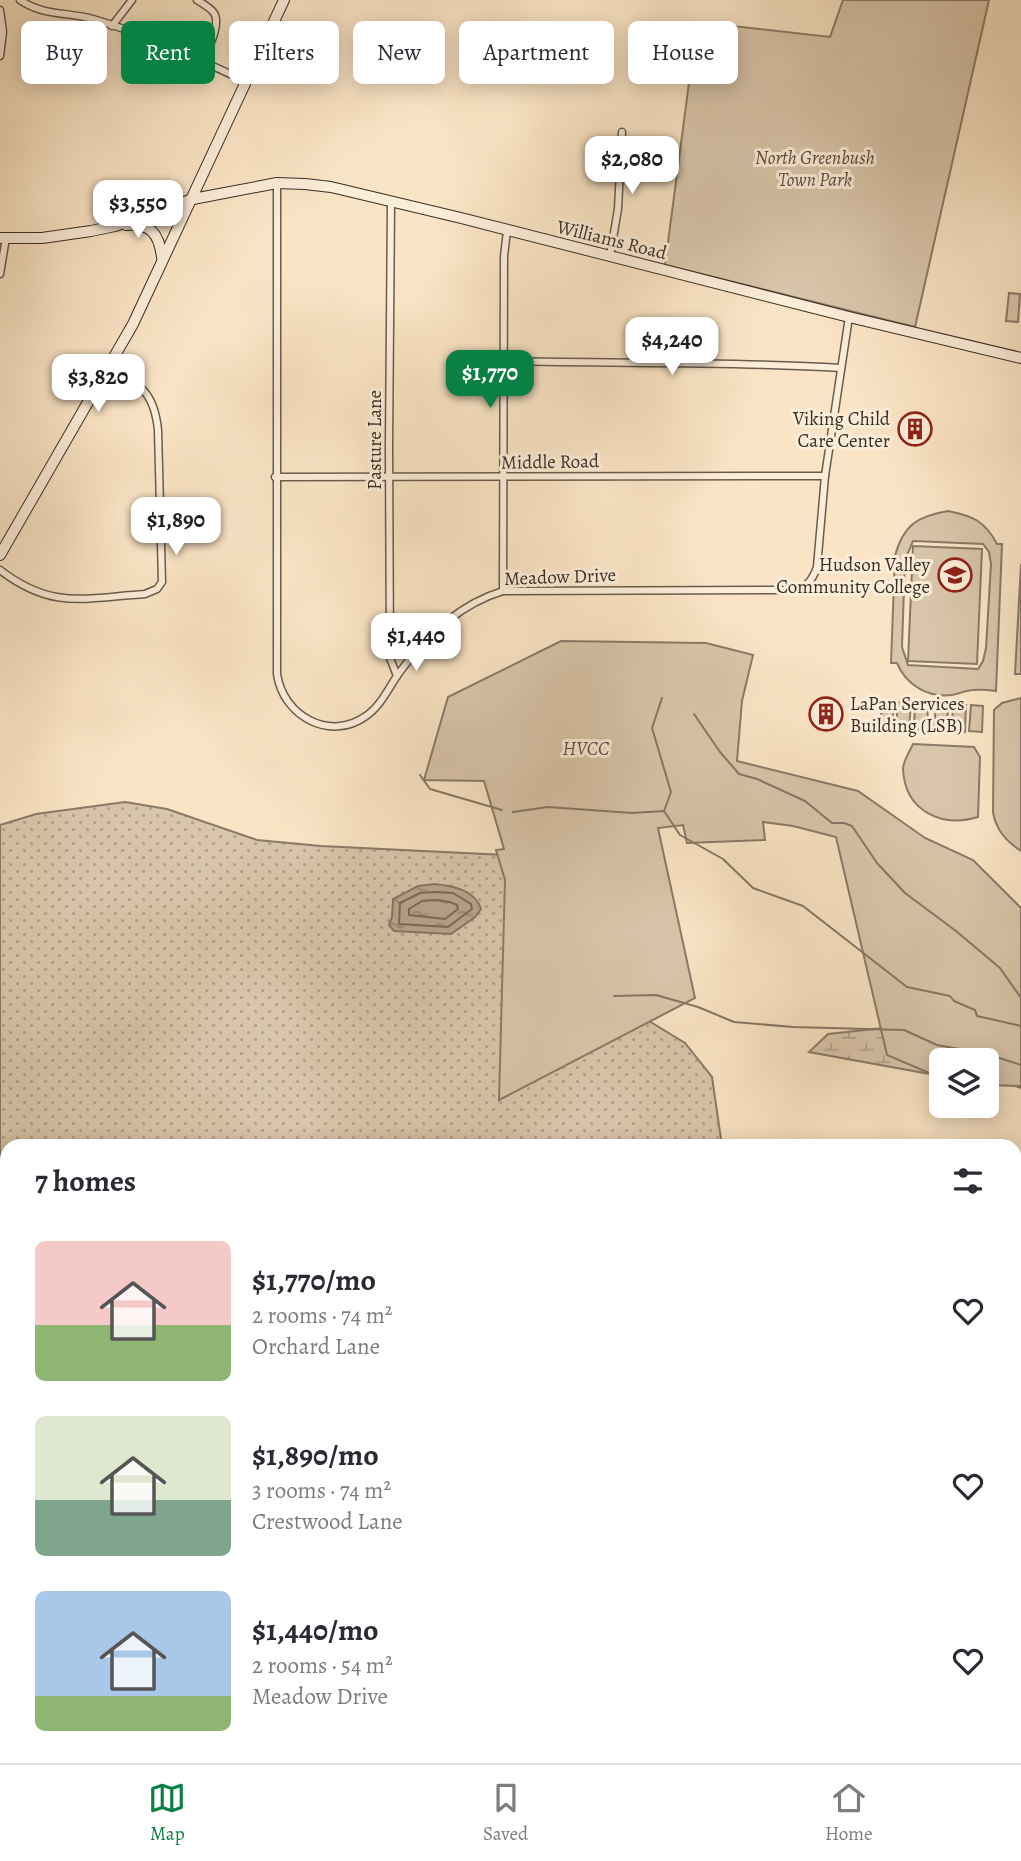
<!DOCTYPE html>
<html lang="en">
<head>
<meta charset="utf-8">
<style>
	:root { --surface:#fff; --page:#f7f7f7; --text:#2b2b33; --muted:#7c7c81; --line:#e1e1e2; --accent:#0b8043 }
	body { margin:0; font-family:Alegreya,serif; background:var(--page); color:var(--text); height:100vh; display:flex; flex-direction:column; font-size:26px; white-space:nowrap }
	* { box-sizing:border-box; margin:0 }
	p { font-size:23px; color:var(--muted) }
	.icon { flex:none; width:38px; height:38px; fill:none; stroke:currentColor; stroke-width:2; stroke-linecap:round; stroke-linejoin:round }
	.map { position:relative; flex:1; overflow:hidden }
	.sheet { position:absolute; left:0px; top:1139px; width:1022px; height:625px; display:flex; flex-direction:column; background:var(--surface); border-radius:21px 21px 0 0; box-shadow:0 4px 18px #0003 }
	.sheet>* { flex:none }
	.top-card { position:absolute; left:21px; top:21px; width:980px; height:63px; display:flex; gap:14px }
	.controls { position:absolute; left:929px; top:1048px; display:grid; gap:14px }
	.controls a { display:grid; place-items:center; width:70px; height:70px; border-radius:10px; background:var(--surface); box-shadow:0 4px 18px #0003; font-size:35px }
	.price { position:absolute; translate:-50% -60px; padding:0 16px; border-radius:14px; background:#fff; color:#222; font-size:23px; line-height:46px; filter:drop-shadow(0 2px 4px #0008) }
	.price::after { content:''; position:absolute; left:50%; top:42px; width:21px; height:16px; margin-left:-10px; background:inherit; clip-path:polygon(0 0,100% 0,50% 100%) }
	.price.active { background:var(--accent); color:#fff }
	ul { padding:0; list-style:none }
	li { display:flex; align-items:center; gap:21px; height:175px; padding:0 35px }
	li span { display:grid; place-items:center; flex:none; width:196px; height:140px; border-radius:10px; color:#555 }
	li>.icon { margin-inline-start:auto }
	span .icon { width:84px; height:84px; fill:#fffc; stroke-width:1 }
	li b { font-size:30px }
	h2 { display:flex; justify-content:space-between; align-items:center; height:84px; padding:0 35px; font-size:30px }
	.chip { padding:0 24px; border-radius:10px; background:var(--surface); box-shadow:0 4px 18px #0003; font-size:24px; line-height:63px }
	.chip.active { background:var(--accent); color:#fff }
	.tab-bar { display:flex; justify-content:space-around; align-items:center; height:98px; border-top:2px solid var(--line); background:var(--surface); font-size:19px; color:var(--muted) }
	.tab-bar a { display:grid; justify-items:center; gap:4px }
	.tab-bar .active { color:var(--accent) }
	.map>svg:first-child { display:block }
</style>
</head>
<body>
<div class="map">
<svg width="1021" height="1763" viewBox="0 0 1021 1763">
	<defs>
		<pattern id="grass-dots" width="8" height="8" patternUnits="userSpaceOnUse" patternTransform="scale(1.75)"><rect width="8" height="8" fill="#d9c5aa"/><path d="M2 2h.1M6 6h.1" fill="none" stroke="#b1a08a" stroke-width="1.8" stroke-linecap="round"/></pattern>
		<pattern id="forest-firs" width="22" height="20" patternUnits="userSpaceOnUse" patternTransform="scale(1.75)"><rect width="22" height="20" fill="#d9c5aa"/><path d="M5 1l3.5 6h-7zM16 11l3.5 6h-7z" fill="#b1a08a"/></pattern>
		<pattern id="wetland-marsh" width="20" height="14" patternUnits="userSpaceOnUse" patternTransform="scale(1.75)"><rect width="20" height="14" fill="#d9c5aa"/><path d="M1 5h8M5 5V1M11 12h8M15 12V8" fill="none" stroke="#b1a08a"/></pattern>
		<pattern id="water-ripples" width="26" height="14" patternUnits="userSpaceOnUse" patternTransform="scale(1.75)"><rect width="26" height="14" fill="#b9a68f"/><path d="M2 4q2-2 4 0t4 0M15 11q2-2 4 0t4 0" fill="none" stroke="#978875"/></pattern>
	</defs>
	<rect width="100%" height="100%" fill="#fae4c5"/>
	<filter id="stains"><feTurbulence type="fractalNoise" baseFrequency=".00286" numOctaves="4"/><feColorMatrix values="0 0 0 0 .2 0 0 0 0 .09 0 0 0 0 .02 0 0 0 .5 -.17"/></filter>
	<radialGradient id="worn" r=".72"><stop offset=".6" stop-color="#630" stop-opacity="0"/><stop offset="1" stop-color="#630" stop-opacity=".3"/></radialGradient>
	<path fill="url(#grass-dots)" stroke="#8a7a68" stroke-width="2" d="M125 802 167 809 257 840 321 846 505 855 649 1021 685 1043 712 1077 722 1146H7V1364H0V825L36 814Z"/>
	<path fill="url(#forest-firs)" stroke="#8a7a68" stroke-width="2" d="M1015 1438 1021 1439V1741L1015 1731Z"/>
	<path fill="url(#wetland-marsh)" stroke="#8a7a68" stroke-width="2" d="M1021 989V1088L1012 1085 987 1060H942L941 1076 809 1052 828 1034 921 1024Z"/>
	<g fill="#d9c5aa" stroke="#8a7a68" stroke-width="2" fill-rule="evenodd">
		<path d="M843 0H989L915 327 665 265 697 22 830 37Z"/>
		<path d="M1009 293 1020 294 1018 322 1006 321Z"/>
		<path d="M948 511C973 516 985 521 997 544H1002L996 691C989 690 981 689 973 690 966 690 959 694 952 695 928 698 906 685 897 663H891L895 556C903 525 918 516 948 511ZM913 541 983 544 989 552 991 564 986 648 983 661 978 669 908 665 902 647 905 560Z"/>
		<path d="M913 546 982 549 977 664 908 661Z"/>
		<path d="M1021 564V674H1015Z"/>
		<path d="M561 641 706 643 753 655 742 701 737 761 858 791 925 838 973 860 1021 908V1086L987 1085V1060H942L941 1078 887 1055 836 837 793 826 763 822 765 840 687 843 683 825 658 828 695 998 499 1100 505 880 496 850 504 849 484 781 424 780 448 697Z"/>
		<path d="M1021 698V851C1006 841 996 830 993 812L994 710 1002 703Z"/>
		<path d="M882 702 894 703 892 728H880Z"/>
		<path d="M898 702 911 703 909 729 896 728Z"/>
		<path d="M915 704 928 705 927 730 914 729Z"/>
		<path d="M936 704H948L947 730H934Z"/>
		<path d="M953 704 966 705 965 732 952 731Z"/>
		<path d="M971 705 983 706 982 732 969 731Z"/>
		<path d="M913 744 974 747 980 757 978 817C941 828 905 811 903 769 903 761 910 751 913 744Z"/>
		<path d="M0 1472 7 1476V1757H215L216 1763H0Z"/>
	</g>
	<path fill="url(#water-ripples)" stroke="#867665" stroke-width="2" d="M435 884C453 886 475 890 481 909L475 917 451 934 394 931 389 925 392 917 393 899 418 886Z"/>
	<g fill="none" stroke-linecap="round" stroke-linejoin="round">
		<g stroke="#7a6a5b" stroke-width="2">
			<path d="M435 892 453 893 471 904 472 909 448 927 399 924 400 903 420 893Z"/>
			<path d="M435 900 450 902 457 905 458 909 445 919 409 915V909L422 901Z"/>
		</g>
		<g stroke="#867665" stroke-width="2">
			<path d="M662 698 652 728 671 792 664 811"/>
			<path d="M694 714 720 752 739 774 757 779 805 801 832 823H844L852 826 877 863 905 893 956 931 1000 968 1021 998"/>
			<path d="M420 775 430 789 502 810"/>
			<path d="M513 812 548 807 632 813 664 811 680 835 723 859 753 888 803 906 907 987 950 996 954 1001 975 1010 977 1016 1021 1026"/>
			<path d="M614 996 656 995 698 1007 734 1022 793 1027 904 1030 937 1045 987 1054 1021 1065"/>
			<path d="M0 1564V1568"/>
			<path d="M0 1632 7 1647"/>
			<path d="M0 1710 7 1704"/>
		</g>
		<defs>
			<g id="street">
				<path d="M20 0C43 16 68 12 93 19 145 34 196 58 245 81"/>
				<path d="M197 0C203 4 213 9 215 15 220 28 207 50 203 62"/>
				<path d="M0 10 3 32 0 56"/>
				<path d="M112 26 132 0"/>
				<path d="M277 183V674C283 716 330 742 366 716 381 706 389 687 399 673 425 637 460 604 503 591L793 590C807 588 813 579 817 567L825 476 849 317"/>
				<path d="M391 203 389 446 390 658 397 676"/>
				<path d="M610 256 618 209 622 132"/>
				<path d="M0 274 6 238"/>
				<path d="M504 361C616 364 728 361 841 368"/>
				<path d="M275 477 825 476"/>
				<path d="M0 570C52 610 84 598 145 594L157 589 162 582 158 430C154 391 140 384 107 368"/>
				<path d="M503 591 504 256 507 231"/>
				<path d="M1015 1224 1021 1227"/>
				<path d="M1015 1249 1021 1237"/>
				<path d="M1015 1346 1021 1349"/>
				<path d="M548 1757 549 1763"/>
				<path d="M770 1757V1763"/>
				<path d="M972 1757 976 1763"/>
				<path d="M885 1763 889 1757"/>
			</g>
			<g id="secondary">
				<path d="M126 225C151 223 159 234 162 257"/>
				<path d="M0 238H42L91 231 115 226 193 199 277 183 305 184 331 187 461 218 849 317 1021 358"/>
				<path d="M0 555 133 324 284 0"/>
			</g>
		</defs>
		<use href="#street" stroke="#6a5c4e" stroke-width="9"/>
		<use href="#secondary" stroke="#3a2e27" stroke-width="12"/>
		<use href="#street" stroke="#fcedd9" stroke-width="6"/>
		<use href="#secondary" stroke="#fcedd9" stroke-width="10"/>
	</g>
	<defs>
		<symbol id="building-ring" viewBox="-11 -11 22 22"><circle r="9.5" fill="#fcedd9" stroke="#8f2418" stroke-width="1.5"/><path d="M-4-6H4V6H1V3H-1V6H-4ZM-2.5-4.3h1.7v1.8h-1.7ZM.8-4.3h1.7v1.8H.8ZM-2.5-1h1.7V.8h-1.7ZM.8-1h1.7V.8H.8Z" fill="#8f2418"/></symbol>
		<symbol id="university-ring" viewBox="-11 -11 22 22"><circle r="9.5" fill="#fcedd9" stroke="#8f2418" stroke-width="1.5"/><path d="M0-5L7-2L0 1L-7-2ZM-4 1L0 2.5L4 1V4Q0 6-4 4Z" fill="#8f2418"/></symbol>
	</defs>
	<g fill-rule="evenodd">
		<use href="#building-ring" x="896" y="410" width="38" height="38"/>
		<use href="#university-ring" x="936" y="556" width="38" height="38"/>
		<use href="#building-ring" x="807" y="695" width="38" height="38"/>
	</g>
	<g text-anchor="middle" stroke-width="6" stroke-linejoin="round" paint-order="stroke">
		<g font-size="19" font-style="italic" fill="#5a4c41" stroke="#fcedd9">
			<text x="815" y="164">North Greenbush<tspan x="815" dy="22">Town Park</tspan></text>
			<text x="586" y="755">HVCC</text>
		</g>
		<g font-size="19" fill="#3a2e27" stroke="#fcedd9">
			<text transform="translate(612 239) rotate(14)" y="7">Williams Road</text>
			<text transform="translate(374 440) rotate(-90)" y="7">Pasture Lane</text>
			<text transform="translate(550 461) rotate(-1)" y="7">Middle Road</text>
			<text transform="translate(560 576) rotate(-2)" y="7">Meadow Drive</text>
		</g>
		<g font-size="19" fill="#3a2e27" stroke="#fcedd9" text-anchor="end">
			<text x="890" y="425">Viking Child<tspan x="890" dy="22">Care Center</tspan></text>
			<text x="930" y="571">Hudson Valley<tspan x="930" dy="22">Community College</tspan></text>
			<text x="850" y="710" text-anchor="start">LaPan Services<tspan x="850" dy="22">Building (LSB)</tspan></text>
		</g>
	</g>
	<rect width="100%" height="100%" filter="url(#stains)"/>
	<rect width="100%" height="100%" fill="url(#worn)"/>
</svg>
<div class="controls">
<a><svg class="icon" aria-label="layers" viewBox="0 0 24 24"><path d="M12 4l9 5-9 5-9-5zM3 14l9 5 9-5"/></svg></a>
</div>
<b class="price" style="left:632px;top:196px">$2,080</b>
<b class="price" style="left:138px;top:240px">$3,550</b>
<b class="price" style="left:672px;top:377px">$4,240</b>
<b class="price active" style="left:490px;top:410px">$1,770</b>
<b class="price" style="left:98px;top:414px">$3,820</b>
<b class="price" style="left:176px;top:557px">$1,890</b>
<b class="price" style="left:416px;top:673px">$1,440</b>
<div class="top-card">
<a class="chip">Buy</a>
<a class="chip active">Rent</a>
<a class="chip">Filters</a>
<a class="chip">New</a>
<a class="chip">Apartment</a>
<a class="chip">House</a>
</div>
<section class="sheet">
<h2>7 homes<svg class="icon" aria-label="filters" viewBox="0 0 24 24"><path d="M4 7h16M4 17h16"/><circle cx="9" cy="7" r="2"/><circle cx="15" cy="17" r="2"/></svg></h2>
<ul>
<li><span style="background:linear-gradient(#f6c9c9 60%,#8fb573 0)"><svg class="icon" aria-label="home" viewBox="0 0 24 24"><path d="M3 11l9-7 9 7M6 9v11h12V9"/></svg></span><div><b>$1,770/mo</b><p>2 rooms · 74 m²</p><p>Orchard Lane</p></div><svg class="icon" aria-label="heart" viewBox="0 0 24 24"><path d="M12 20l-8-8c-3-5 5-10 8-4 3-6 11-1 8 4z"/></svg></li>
<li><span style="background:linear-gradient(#dfe7d0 60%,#7fa58c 0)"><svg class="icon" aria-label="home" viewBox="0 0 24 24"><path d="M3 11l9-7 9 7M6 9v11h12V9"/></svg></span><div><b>$1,890/mo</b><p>3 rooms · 74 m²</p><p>Crestwood Lane</p></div><svg class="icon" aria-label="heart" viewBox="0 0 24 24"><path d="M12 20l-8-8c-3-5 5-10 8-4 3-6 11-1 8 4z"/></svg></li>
<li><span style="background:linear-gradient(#a9c7e8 75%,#8fb573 0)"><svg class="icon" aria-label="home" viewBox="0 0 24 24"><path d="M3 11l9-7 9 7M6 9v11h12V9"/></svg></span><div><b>$1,440/mo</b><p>2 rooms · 54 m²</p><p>Meadow Drive</p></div><svg class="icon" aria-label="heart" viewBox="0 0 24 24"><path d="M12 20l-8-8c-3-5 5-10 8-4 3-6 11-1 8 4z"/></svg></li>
</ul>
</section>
</div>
<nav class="tab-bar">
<a class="active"><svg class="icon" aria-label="map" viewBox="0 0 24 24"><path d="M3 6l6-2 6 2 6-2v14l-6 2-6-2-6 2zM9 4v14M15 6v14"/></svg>Map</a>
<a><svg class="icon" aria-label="saved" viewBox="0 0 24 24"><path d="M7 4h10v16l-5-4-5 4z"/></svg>Saved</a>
<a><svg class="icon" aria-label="home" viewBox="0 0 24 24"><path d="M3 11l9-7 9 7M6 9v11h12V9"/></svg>Home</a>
</nav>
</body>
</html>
